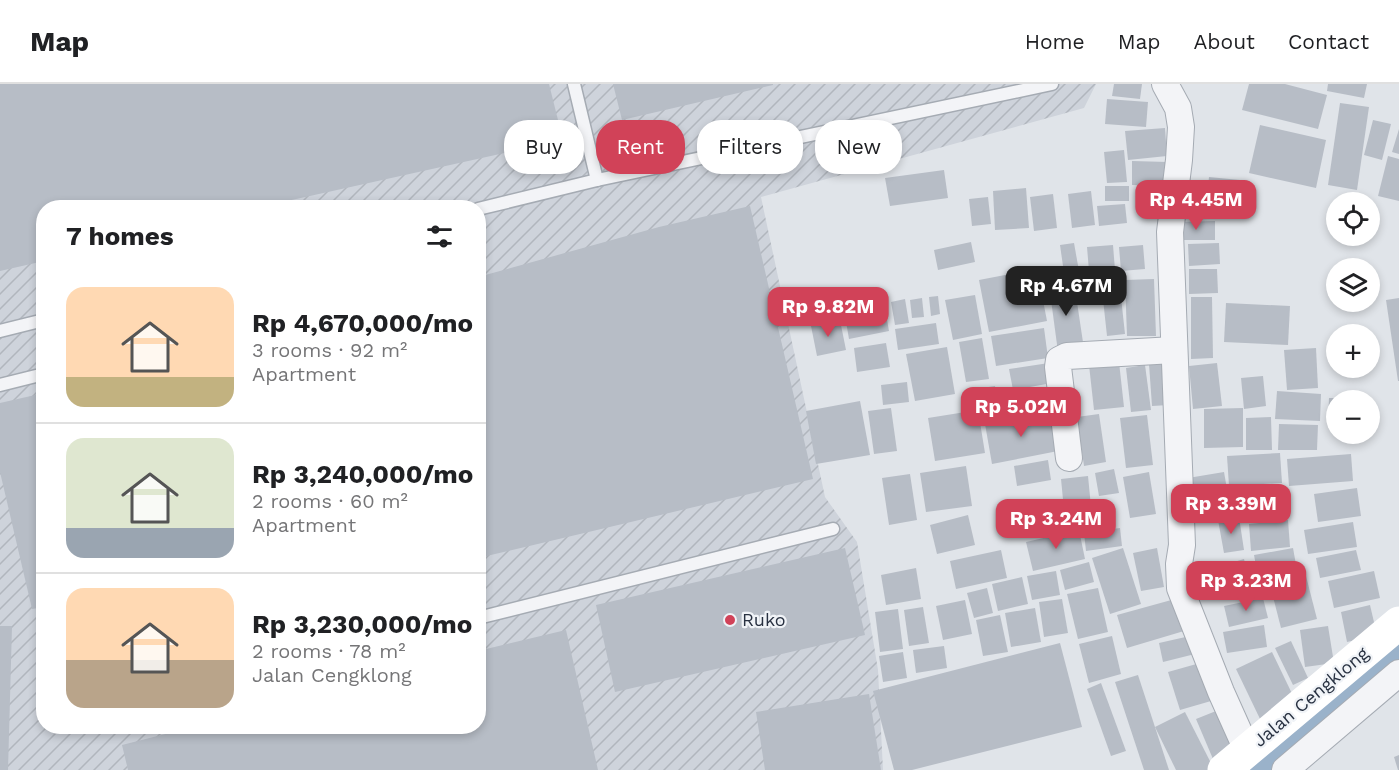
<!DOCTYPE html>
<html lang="en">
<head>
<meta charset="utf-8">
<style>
	:root { --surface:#fff; --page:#f6f6f6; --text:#202124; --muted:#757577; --line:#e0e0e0; --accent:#d14258 }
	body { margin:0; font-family:"Work Sans",sans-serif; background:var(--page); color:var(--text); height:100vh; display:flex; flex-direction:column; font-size:22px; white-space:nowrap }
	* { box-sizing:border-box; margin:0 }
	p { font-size:20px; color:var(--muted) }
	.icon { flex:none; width:33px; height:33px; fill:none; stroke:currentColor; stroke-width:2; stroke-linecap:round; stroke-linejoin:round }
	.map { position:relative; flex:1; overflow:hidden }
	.drawer { position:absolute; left:36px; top:116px; width:450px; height:534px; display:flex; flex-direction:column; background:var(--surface); border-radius:24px; box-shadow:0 3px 9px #0003 }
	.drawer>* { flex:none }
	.guide { position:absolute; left:504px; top:36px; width:570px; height:54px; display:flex; gap:12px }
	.controls { position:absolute; left:1326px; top:108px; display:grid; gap:12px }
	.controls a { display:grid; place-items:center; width:54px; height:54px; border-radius:50%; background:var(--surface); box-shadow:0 3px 9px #0003; font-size:30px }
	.price { position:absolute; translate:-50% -51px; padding:0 14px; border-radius:12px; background:var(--accent); color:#fff; font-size:20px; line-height:39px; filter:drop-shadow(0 2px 3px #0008) }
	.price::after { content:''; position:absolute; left:50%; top:36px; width:18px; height:14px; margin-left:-9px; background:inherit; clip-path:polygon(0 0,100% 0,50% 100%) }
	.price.current { background:#222; color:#fff }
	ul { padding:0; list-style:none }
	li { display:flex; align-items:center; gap:18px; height:150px; padding:0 30px }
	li+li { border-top:2px solid var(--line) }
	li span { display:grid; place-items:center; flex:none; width:168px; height:120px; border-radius:18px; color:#555 }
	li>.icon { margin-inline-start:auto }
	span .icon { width:72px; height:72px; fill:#fffc; stroke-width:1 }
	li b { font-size:26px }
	h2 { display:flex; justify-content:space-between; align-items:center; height:72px; padding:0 30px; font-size:26px }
	.pill { padding:0 21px; border-radius:24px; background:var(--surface); box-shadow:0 3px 9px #0003; font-size:21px; line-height:54px }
	.pill.current { background:var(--accent); color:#fff }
	header { display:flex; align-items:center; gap:36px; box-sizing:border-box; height:84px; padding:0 30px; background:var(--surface); border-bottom:2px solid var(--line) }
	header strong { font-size:28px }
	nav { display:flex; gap:33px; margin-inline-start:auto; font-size:21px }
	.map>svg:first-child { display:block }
</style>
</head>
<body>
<header>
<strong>Map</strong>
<nav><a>Home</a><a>Map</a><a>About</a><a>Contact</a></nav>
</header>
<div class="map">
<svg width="1399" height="686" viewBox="0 0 1399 686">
	<defs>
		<pattern id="industrial-furrows" width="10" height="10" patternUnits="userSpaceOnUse" patternTransform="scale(1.5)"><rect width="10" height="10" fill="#ced3db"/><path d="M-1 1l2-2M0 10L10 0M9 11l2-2" fill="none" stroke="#b1b6bd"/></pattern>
	</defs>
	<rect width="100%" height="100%" fill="#e0e4e9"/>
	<path fill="url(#industrial-furrows)" fill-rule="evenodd" d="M0 0H1096L1084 24 761 113 825 413 857 458 878 586 883 686H0ZM44 123H478V642H44Z"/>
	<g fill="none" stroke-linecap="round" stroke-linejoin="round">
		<path stroke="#9ab2ca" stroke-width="30" d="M1265 686 1399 570"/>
	</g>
	<g fill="#b7bdc6">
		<path d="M0 0H549L563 56 260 123H44V177L0 187Z"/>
		<path d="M613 0H773V1L622 36Z"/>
		<path d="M1114 0H1142L1140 15 1112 12Z"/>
		<path d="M1249 0H1285L1327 11 1318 45 1242 26Z"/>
		<path d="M1328 0H1367L1364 14 1327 7Z"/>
		<path d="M1107 15 1148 18 1146 43 1105 40Z"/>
		<path d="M1340 19 1369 23 1357 106 1328 101Z"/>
		<path d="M1373 36 1391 40 1382 76 1364 71Z"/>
		<path d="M1260 41 1326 56 1316 104 1249 89Z"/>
		<path d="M1165 44 1167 72 1128 76 1125 47Z"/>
		<path d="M1399 45V70L1392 68Z"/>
		<path d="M1124 66 1127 98 1107 99 1104 68Z"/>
		<path d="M1388 72 1399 75V117L1378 112Z"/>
		<path d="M1132 77 1168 78 1167 102 1132 101Z"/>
		<path d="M944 86 948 114 890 122 885 94Z"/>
		<path d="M1209 93 1250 97 1247 125 1206 121Z"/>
		<rect x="1105" y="102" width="24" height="15"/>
		<path d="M1026 104 1029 144 995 146 993 107Z"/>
		<path d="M1091 107 1095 141 1072 144 1068 110Z"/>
		<path d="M1053 110 1057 144 1034 147 1030 113Z"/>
		<path d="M988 113 991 140 972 142 969 115Z"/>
		<path d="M1125 120 1127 139 1099 142 1097 122Z"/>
		<path d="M750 122 813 395 478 474V193L659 143Z"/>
		<path d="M1215 137V156H1176V138Z"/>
		<path d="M971 158 975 178 938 186 934 166Z"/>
		<path d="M1074 159 1079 187 1064 189 1060 161Z"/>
		<path d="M1219 159 1220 180 1189 182 1188 160Z"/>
		<path d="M1113 161 1115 186 1089 187 1087 163Z"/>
		<path d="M1143 161 1145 185 1121 187 1119 163Z"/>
		<path d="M1037 185 1047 237 989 248 979 196Z"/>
		<path d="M1189 185H1217L1218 209 1189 210Z"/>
		<path d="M1154 195 1156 252H1127L1125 196Z"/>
		<path d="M1074 198 1084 265 1058 268 1049 201Z"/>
		<path d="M1120 204 1125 250 1107 252 1102 206Z"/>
		<path d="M975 211 982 250 953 256 945 216Z"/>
		<path d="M938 212 940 230 931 232 929 213Z"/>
		<path d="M1191 213H1212L1213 274 1191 275Z"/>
		<path d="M922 214 924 233 912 234 910 216Z"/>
		<path d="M1399 214V297H1398L1386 216Z"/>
		<path d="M905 215 909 239 895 241 891 218Z"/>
		<path d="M884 218 889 247 849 255 844 226Z"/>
		<path d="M1226 219 1290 222 1288 261 1224 258Z"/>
		<path d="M840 236 846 266 817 272 811 242Z"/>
		<path d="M936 239 939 260 898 266 895 245Z"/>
		<path d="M1044 244 1048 274 996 282 991 252Z"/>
		<path d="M982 254 989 295 966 298 959 258Z"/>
		<path d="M886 259 890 283 857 288 854 264Z"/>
		<path d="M947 263 955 310 915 317 906 270Z"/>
		<path d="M1316 264 1318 304 1287 306 1284 266Z"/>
		<path d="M1119 278 1124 323 1094 326 1089 281Z"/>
		<path d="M1049 279 1052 299 1013 306 1009 285Z"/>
		<path d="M1166 279 1169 321 1152 322 1149 280Z"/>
		<path d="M1217 279 1222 322 1193 325 1189 282Z"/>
		<path d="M1145 281 1151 326 1131 328 1126 284Z"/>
		<path d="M1263 292 1266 322 1244 325 1241 294Z"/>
		<path d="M907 298 909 318 883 321 881 301Z"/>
		<path d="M995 302 998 322 972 326 969 306Z"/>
		<path d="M1277 307 1321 310 1320 337 1275 335Z"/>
		<path d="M44 309V523L32 525 0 388V319Z"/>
		<path d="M1329 314H1344V316H1336V338H1328Z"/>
		<path d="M860 317 870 371 816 380 806 327Z"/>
		<path d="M891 324 897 367 874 370 868 327Z"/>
		<path d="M1243 324V363L1204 364V325Z"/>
		<path d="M978 326 985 369 935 377 928 334Z"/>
		<path d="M1051 328 1058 367 992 380 985 340Z"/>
		<path d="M1099 330 1106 378 1084 382 1077 333Z"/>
		<path d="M1147 331 1153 381 1126 384 1120 334Z"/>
		<path d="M1271 333 1272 366H1246V334Z"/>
		<path d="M1279 340 1318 341 1317 366H1278Z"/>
		<path d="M1280 369 1282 399 1229 402 1227 372Z"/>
		<path d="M1351 370 1353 397 1289 402 1287 375Z"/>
		<path d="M1048 376 1051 396 1017 402 1014 382Z"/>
		<path d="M966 382 972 422 926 428 920 389Z"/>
		<path d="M1114 385 1119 409 1099 412 1095 389Z"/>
		<path d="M1149 388 1156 430 1130 434 1123 393Z"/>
		<path d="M1224 388 1231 428 1188 435 1182 395Z"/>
		<path d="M910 390 917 436 889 441 882 394Z"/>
		<path d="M1088 392 1093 443 1066 446 1061 395Z"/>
		<path d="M1281 404 1285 429 1242 436 1238 411Z"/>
		<path d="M1357 404 1361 432 1318 438 1314 410Z"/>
		<path d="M1050 416 1054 442 1032 446 1028 420Z"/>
		<path d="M968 431 975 461 937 470 930 441Z"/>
		<path d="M1239 433 1244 466 1224 469 1218 436Z"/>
		<path d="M1288 436 1290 463 1251 467 1249 440Z"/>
		<path d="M1353 438 1357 463 1308 470 1304 446Z"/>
		<path d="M1120 444 1122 462 1086 467 1084 449Z"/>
		<path d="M1079 446 1085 475 1033 487 1026 458Z"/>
		<path d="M845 464 865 551 615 608 596 521Z"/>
		<path d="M1123 464 1141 520 1110 530 1092 474Z"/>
		<path d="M1157 464 1164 503 1141 507 1133 469Z"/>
		<path d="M1293 464 1297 486 1258 493 1254 471Z"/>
		<path d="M1001 466 1007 494 956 505 950 477Z"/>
		<path d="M1356 466 1361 486 1320 494 1316 474Z"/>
		<path d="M1244 475 1251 500 1214 510 1207 486Z"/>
		<path d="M1089 478 1094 498 1065 506 1060 486Z"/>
		<path d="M916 484 921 515 886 521 881 491Z"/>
		<path d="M1056 487 1060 511 1032 516 1027 492Z"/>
		<path d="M1374 487 1380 514 1334 524 1328 497Z"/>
		<path d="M1306 492 1317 535 1281 544 1270 501Z"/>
		<path d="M1022 493 1028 520 998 527 992 500Z"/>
		<path d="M987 504 993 529 974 534 967 509Z"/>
		<path d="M1098 504 1108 548 1078 555 1067 510Z"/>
		<path d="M1263 514 1268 534 1229 543 1224 522Z"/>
		<path d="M1062 515 1068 549 1044 553 1039 518Z"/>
		<path d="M1175 515 1184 547 1127 564 1117 531Z"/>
		<path d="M965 516 972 550 943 556 936 522Z"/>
		<path d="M1370 521 1377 551 1347 558 1341 528Z"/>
		<path d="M923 523 929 559 909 562 904 526Z"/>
		<path d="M1035 524 1041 558 1011 563 1005 529Z"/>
		<path d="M898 525 903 565 880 568 875 528Z"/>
		<path d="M1000 531 1008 568 983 572 976 536Z"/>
		<path d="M1264 541 1267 563 1227 569 1223 548Z"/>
		<path d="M0 542H12L8 686H0Z"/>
		<path d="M1328 542 1334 579 1305 583 1300 546Z"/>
		<path d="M566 546 598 686H128L122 661 197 642H478V567Z"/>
		<path d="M1112 552 1121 590 1089 599 1079 560Z"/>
		<path d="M1190 552 1195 570 1163 578 1159 559Z"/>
		<path d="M1291 557 1308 594 1293 601 1275 564Z"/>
		<path d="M1060 559 1082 643 912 686H894L873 607Z"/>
		<path d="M944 562 947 584 916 589 913 566Z"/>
		<path d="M903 568 907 594 883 598 879 572Z"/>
		<path d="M1272 568 1297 620 1261 637 1236 585Z"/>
		<path d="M1200 579 1211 617 1180 626 1168 588Z"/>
		<path d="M1138 591 1154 640 1169 686H1144L1115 598Z"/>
		<path d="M1101 599 1126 667 1111 672 1087 605Z"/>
		<path d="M869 610 881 686H765L756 628Z"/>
		<path d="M1216 627 1233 666 1213 675 1196 635Z"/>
		<path d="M1185 628 1214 685 1212 686H1176L1155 643Z"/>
		<path d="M1399 671V686H1398L1394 673Z"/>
	</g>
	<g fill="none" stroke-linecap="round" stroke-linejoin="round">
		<defs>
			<g id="service">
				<path d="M574 0 597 96"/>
				<path d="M478 125 597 96 1052 0"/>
				<path d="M0 247 44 236"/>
				<path d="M0 301 44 290"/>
				<path d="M478 534 833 445"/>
			</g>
			<g id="minor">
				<path d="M1165 0 1178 24 1181 43 1179 76 1170 148 1182 461 1179 480 1180 504 1221 608 1247 666"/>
				<path d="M1069 374 1058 283 1059 276 1067 272 1174 266"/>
				<path d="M1285 686 1399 589"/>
			</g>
		</defs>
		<use href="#service" stroke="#a5abb3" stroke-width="15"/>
		<use href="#minor" stroke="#a5abb3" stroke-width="28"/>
		<use href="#service" stroke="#f3f4f7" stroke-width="12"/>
		<use href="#minor" stroke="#f3f4f7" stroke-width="26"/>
		<path stroke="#fff" stroke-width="33" d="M1224 686 1399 539"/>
	</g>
	<circle fill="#d14258" stroke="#f0f3f7" stroke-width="2" cx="730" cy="536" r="6"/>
	<g text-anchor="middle" stroke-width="4.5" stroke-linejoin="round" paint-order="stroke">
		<g font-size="18" fill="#283141" stroke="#f0f3f7" text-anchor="start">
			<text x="742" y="542">Ruko</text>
		</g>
		<g font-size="18" fill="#283141" stroke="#f0f3f7">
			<text transform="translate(1311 613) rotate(-40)" y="6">Jalan Cengklong</text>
		</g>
	</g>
</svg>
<div class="controls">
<a><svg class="icon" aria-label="locate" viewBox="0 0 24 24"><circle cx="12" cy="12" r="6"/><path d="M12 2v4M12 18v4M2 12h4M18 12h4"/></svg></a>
<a><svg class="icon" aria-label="layers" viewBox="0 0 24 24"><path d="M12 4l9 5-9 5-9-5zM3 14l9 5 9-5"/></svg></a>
<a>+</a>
<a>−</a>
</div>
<b class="price" style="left:1196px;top:147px">Rp 4.45M</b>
<b class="price current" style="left:1066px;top:233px">Rp 4.67M</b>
<b class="price" style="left:828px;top:254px">Rp 9.82M</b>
<b class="price" style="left:1021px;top:354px">Rp 5.02M</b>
<b class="price" style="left:1231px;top:451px">Rp 3.39M</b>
<b class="price" style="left:1056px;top:466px">Rp 3.24M</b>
<b class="price" style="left:1246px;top:528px">Rp 3.23M</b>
<div class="guide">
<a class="pill">Buy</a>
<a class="pill current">Rent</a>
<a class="pill">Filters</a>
<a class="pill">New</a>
</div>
<section class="drawer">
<h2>7 homes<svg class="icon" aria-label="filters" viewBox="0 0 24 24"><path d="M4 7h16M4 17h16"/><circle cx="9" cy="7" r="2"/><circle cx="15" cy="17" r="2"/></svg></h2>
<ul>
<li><span style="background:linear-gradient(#ffd9b3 75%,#c2b280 0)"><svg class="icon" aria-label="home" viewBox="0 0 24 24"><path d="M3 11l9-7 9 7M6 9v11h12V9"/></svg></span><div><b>Rp 4,670,000/mo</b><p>3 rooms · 92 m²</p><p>Apartment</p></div></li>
<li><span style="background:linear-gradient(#dfe7d0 75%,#9aa5b1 0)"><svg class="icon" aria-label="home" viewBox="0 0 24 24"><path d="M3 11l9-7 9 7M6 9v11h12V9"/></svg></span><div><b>Rp 3,240,000/mo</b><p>2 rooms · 60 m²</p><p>Apartment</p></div></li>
<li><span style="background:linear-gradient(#ffd9b3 60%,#b9a48a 0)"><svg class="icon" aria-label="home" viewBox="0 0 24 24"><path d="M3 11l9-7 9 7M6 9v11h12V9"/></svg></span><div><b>Rp 3,230,000/mo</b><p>2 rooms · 78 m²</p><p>Jalan Cengklong</p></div></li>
</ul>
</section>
</div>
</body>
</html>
